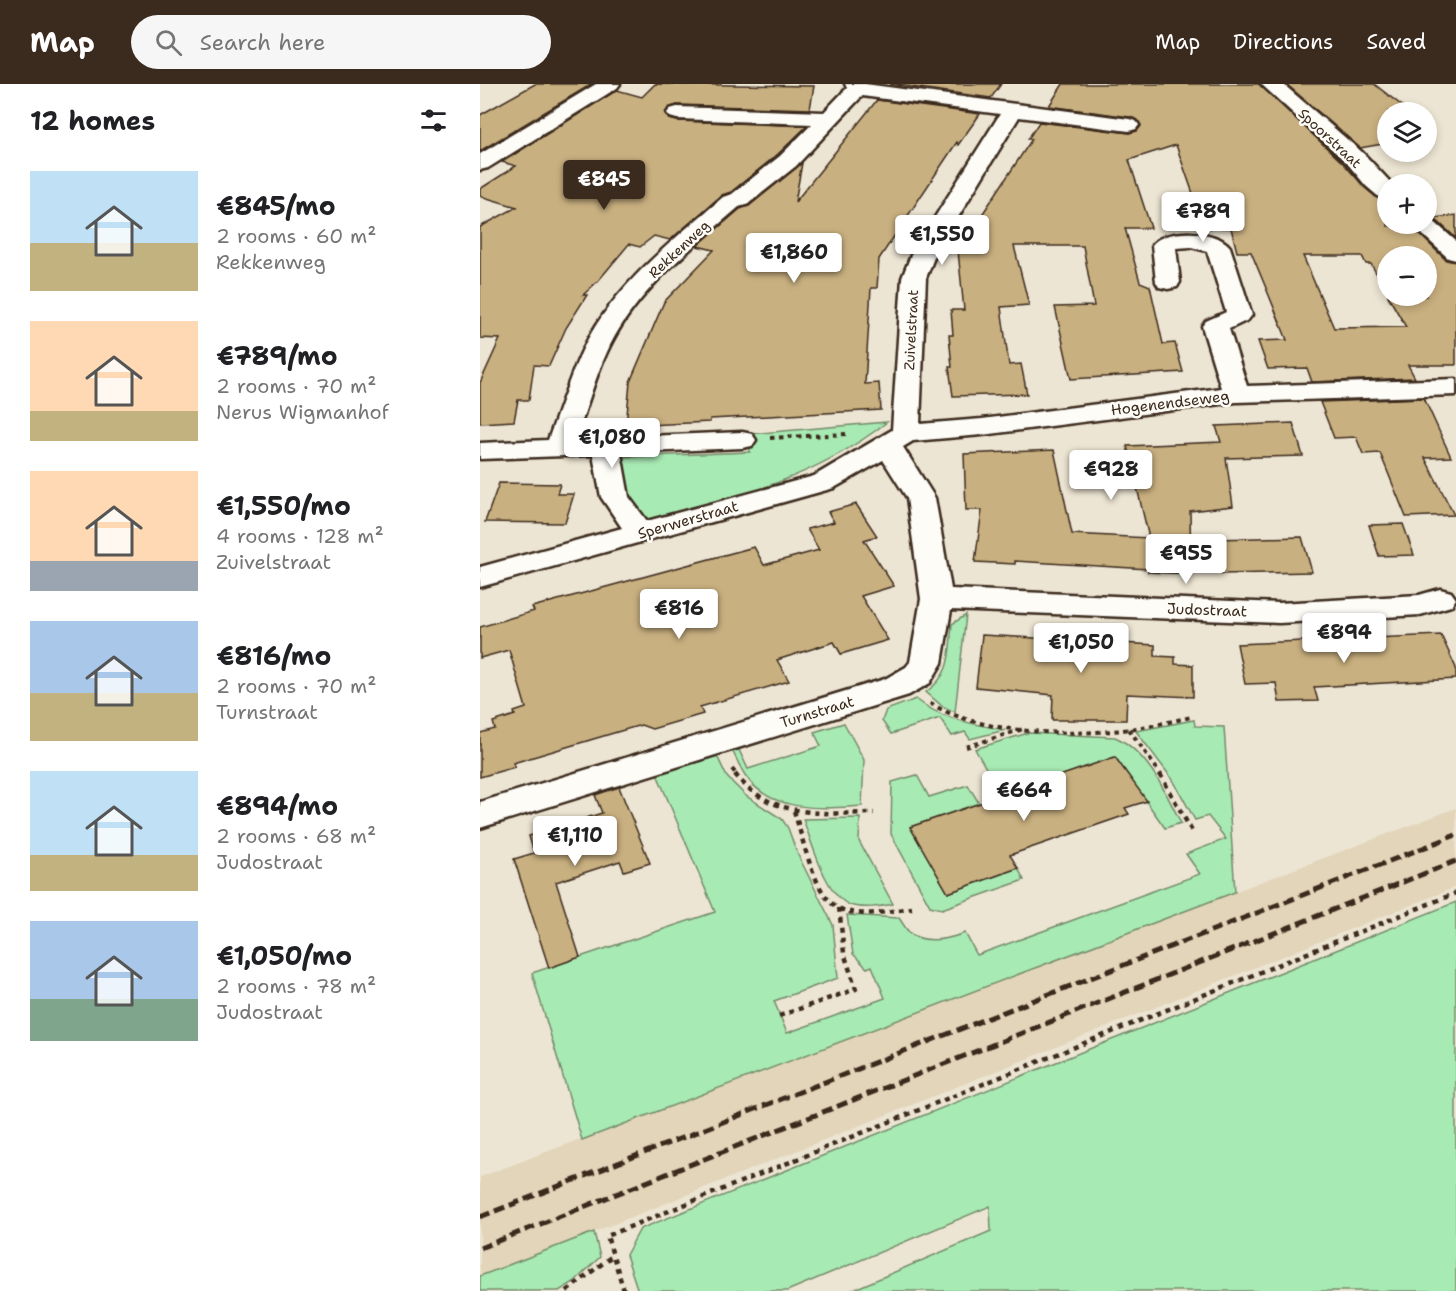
<!DOCTYPE html>
<html lang="en">
<head>
<meta charset="utf-8">
<style>
	:root { --surface:#fff; --page:#f6f6f6; --text:#202124; --muted:#757577; --accent:#3b2a1e }
	body { margin:0; font-family:"Shantell Sans",sans-serif; background:var(--page); color:var(--text); height:100vh; display:flex; flex-direction:column; font-size:22px; white-space:nowrap }
	* { box-sizing:border-box; margin:0 }
	p { font-size:20px; color:var(--muted) }
	.icon { flex:none; width:33px; height:33px; fill:none; stroke:currentColor; stroke-width:2; stroke-linecap:round; stroke-linejoin:round }
	.map { position:relative; flex:1; overflow:hidden }
	.drawer { display:flex; flex-direction:column; background:var(--surface); width:480px }
	.drawer>* { flex:none }
	.fabs { position:absolute; left:897px; top:18px; display:grid; gap:12px }
	.fabs a { display:grid; place-items:center; width:60px; height:60px; border-radius:50%; background:var(--surface); box-shadow:0 3px 9px #0003; font-size:30px }
	.price { position:absolute; translate:-50% -51px; padding:0 14px; border-radius:6px; background:#fff; color:#222; font-size:20px; line-height:39px; filter:drop-shadow(0 2px 3px #0008) }
	.price::after { content:''; position:absolute; left:50%; top:36px; width:18px; height:14px; margin-left:-9px; background:inherit; clip-path:polygon(0 0,100% 0,50% 100%) }
	.price.on { background:var(--accent); color:#fff }
	ul { padding:0; list-style:none }
	li { display:flex; align-items:center; gap:18px; height:150px; padding:0 30px }
	li span { display:grid; place-items:center; flex:none; width:168px; height:120px; border-radius:0px; color:#555 }
	li>.icon { margin-inline-start:auto }
	span .icon { width:72px; height:72px; fill:#fffc; stroke-width:1 }
	li b { font-size:26px }
	h2 { display:flex; justify-content:space-between; align-items:center; height:72px; padding:0 30px; font-size:26px }
	header { display:flex; align-items:center; gap:36px; box-sizing:border-box; height:84px; padding:0 30px; background:var(--accent); color:#fff }
	header strong { font-size:28px }
	nav { display:flex; gap:33px; margin-inline-start:auto; font-size:21px }
	.search { width:420px; height:54px; background:var(--page); display:flex; align-items:center; gap:15px; box-sizing:border-box; padding:0 21px; border-radius:33px; color:var(--muted); font-size:22px }
	main { display:flex; flex:1; min-height:0 }
	.map>svg:first-child { display:block }
</style>
</head>
<body>
<header>
<strong>Map</strong>
<div class="search"><svg class="icon" aria-label="search" viewBox="0 0 24 24"><circle cx="10" cy="10" r="6"/><path d="M15 15l6 6"/></svg>Search here</div>
<nav><a>Map</a><a>Directions</a><a>Saved</a></nav>
</header>
<main>
<section class="drawer">
<h2>12 homes<svg class="icon" aria-label="filters" viewBox="0 0 24 24"><path d="M4 7h16M4 17h16"/><circle cx="9" cy="7" r="2"/><circle cx="15" cy="17" r="2"/></svg></h2>
<ul>
<li><span style="background:linear-gradient(#bfe0f5 60%,#c2b280 0)"><svg class="icon" aria-label="home" viewBox="0 0 24 24"><path d="M3 11l9-7 9 7M6 9v11h12V9"/></svg></span><div><b>€845/mo</b><p>2 rooms · 60 m²</p><p>Rekkenweg</p></div></li>
<li><span style="background:linear-gradient(#ffd9b3 75%,#c2b280 0)"><svg class="icon" aria-label="home" viewBox="0 0 24 24"><path d="M3 11l9-7 9 7M6 9v11h12V9"/></svg></span><div><b>€789/mo</b><p>2 rooms · 70 m²</p><p>Nerus Wigmanhof</p></div></li>
<li><span style="background:linear-gradient(#ffd9b3 75%,#9aa5b1 0)"><svg class="icon" aria-label="home" viewBox="0 0 24 24"><path d="M3 11l9-7 9 7M6 9v11h12V9"/></svg></span><div><b>€1,550/mo</b><p>4 rooms · 128 m²</p><p>Zuivelstraat</p></div></li>
<li><span style="background:linear-gradient(#a9c7e8 60%,#c2b280 0)"><svg class="icon" aria-label="home" viewBox="0 0 24 24"><path d="M3 11l9-7 9 7M6 9v11h12V9"/></svg></span><div><b>€816/mo</b><p>2 rooms · 70 m²</p><p>Turnstraat</p></div></li>
<li><span style="background:linear-gradient(#bfe0f5 70%,#c2b280 0)"><svg class="icon" aria-label="home" viewBox="0 0 24 24"><path d="M3 11l9-7 9 7M6 9v11h12V9"/></svg></span><div><b>€894/mo</b><p>2 rooms · 68 m²</p><p>Judostraat</p></div></li>
<li><span style="background:linear-gradient(#a9c7e8 65%,#7fa58c 0)"><svg class="icon" aria-label="home" viewBox="0 0 24 24"><path d="M3 11l9-7 9 7M6 9v11h12V9"/></svg></span><div><b>€1,050/mo</b><p>2 rooms · 78 m²</p><p>Judostraat</p></div></li>
</ul>
</section>
<div class="map">
<svg width="976" height="1207" viewBox="0 0 976 1207">
	<rect width="100%" height="100%" fill="#ede5d3"/>
	<filter id="ink" filterUnits="userSpaceOnUse"><feTurbulence type="fractalNoise" baseFrequency=".0167" numOctaves="2"/><feDisplacementMap in="SourceGraphic" scale="12" xChannelSelector="R" yChannelSelector="G"/><feConvolveMatrix kernelMatrix="1 2 1 2 8 2 1 2 1" color-interpolation-filters="sRGB"/></filter>
	<g filter="url(#ink)">
		<path fill="#e2d5ba" d="M976 724V803L114 1148 107 1158 0 1202V1093Z"/>
		<g fill="#a8eab4" stroke="#728a69" stroke-width="1.5">
			<path d="M407 338C333 396 252 415 163 438 151 419 139 396 142 373L270 368 269 350Z"/>
			<path d="M486 531 475 628 462 622 446 608C472 590 469 570 472 540Z"/>
			<path d="M436 615C462 636 493 640 525 646L490 655 485 648 472 652 460 634 411 650 402 637 406 626Z"/>
			<path d="M714 636 715 642 744 643 755 808 102 1056 52 889 235 828 177 690 237 672 247 693 266 712 302 735 308 744 317 769 353 841 358 894 294 917 307 949 405 914 392 882 387 884 373 870 367 831 419 834C422 838 426 846 431 850 447 860 469 855 485 849L497 871 720 790 706 770 746 755 728 732 715 736 693 696 656 647Z"/>
			<path d="M364 639 384 676 382 722C343 725 290 729 265 691 260 683 256 674 252 666L258 664 268 685 341 662 334 648Z"/>
			<path d="M548 649 635 653C667 667 686 709 701 739L685 744 635 673 516 714 506 695 511 693 495 665Z"/>
			<path d="M437 691 449 713 488 701 499 719 430 743 468 809 538 784 544 796 462 825 450 822 411 750 412 698Z"/>
			<path d="M380 734 379 757 413 820C401 823 382 825 370 821 345 811 332 758 323 735Z"/>
			<path d="M976 818V1207H370L511 1147 510 1122 307 1207H158L146 1171 160 1145Z"/>
			<path d="M114 1148 120 1173 94 1198 79 1207H0V1192Z"/>
		</g>
		<g fill="#c9b080" stroke="#3b2a1e" stroke-width="1.5" fill-rule="evenodd">
			<path d="M55 0H112L0 67V31Z"/>
			<path d="M175 0 334 2 330 25 197 21 188 24 185 30 189 35 197 37 327 42 298 70 251 108 242 111 190 156 174 152 160 163 149 160 118 197 103 211H107L86 244 69 282 54 281 49 316H38L34 337 0 339V299L20 255 0 254V143L37 123 0 112V105L36 82 22 78 137 6 162 13Z"/>
			<path d="M410 0H521L511 14Z"/>
			<path d="M583 0H779L865 81 885 104 908 123V142L929 140 966 176 976 178V281H928L935 294 832 298 827 284 788 285 778 257 807 256 786 204 771 168H757L751 144H725L696 61 649 76 671 144H645L660 198 670 202 683 260 695 259 703 288 591 295 575 223 614 222 603 162H534L549 221 521 223 529 281 541 280 547 310 473 312 469 283H472L469 251H473L471 226H484L478 167 552 55H548L559 38 649 49 657 47 661 42 658 36 650 33 569 22ZM823 172H882L886 180H891L908 210V172H946V212H908L926 243 854 244Z"/>
			<path d="M806 0H894L930 28H908V59L880 64Z"/>
			<path d="M397 16 500 30 478 61 477 58 399 175 397 204H391L385 300 399 299 401 326 230 335V338L146 342 150 298 184 218 234 166 217 162 260 125 269 122 322 79 315 118Z"/>
			<path d="M976 131V154L954 134Z"/>
			<path d="M944 314 971 373 945 374 974 431 926 433 900 369 883 370 876 353 854 354 840 318Z"/>
			<path d="M813 339 823 372 746 374 753 422 710 427 711 490 668 488V485L535 477V480L495 478 502 426H486L484 370 574 366 592 450 669 454 647 362 741 358 736 342Z"/>
			<path d="M19 399 80 400 77 410H94L85 439 5 438Z"/>
			<path d="M376 420 397 452 384 456 414 502 381 512 408 556 361 570 354 558 297 576 309 597 220 623 223 630 172 645 161 641 137 648 33 679 35 683 0 693V649L15 645 13 638 35 631 34 628 46 624 29 566 0 574V543L54 527 52 523 274 463 284 481 339 466 327 445 354 438 348 428Z"/>
			<path d="M923 440 934 471 899 472 889 441Z"/>
			<path d="M822 453 832 488 742 490 735 455Z"/>
			<path d="M502 551 675 561V572L695 573V580L713 581V613L647 610 646 636H572L573 611 496 603Z"/>
			<path d="M961 551 976 584V595L834 603 838 617 799 618 796 599 765 600 757 560Z"/>
			<path d="M635 673 667 717 645 724 649 730 530 771 538 784 468 809 430 743Z"/>
			<path d="M139 703 170 779 144 787 140 777 76 798 100 873 69 884 34 775 54 769 49 752 122 729 115 711Z"/>
		</g>
		<g fill="none" stroke-linecap="round" stroke-linejoin="round">
			<defs>
				<g id="minor">
					<path d="M116 0H140L137 4 8 84 0 86V70Z"/>
					<path d="M365 0H385L649 35 656 37 659 41 656 45 649 47 539 33 455 171 446 194 440 340 502 335 741 304 722 242 726 237 746 228 727 167 711 163 696 164 700 198 697 203 688 205 679 203 676 198 672 161C685 143 738 146 750 163L772 231 768 236 749 245 767 302 976 295V311L756 318 502 351 433 357 423 363 455 414 471 505 799 519 939 511 960 505 971 508 976 515 971 522 940 531 799 539 471 526 462 579 450 599 429 611 0 744V718L405 595 426 583 430 578 441 515 427 414 403 376 354 404 0 503V483L142 444 121 413 113 371 0 375V359L68 356C79 327 88 297 101 269 130 205 191 158 243 113L252 110 300 72 332 40 197 35 190 33 187 29 190 25 197 23 344 28 367 4ZM382 12 520 30 431 171 422 194 412 346 334 392 167 437 149 413 141 369 262 364 272 362 276 356 272 350 262 348 96 355C106 326 114 296 127 268 154 208 211 165 259 123L268 120 316 82Z"/>
				</g>
				<g id="tertiary">
					<path d="M781 0H803L883 69 912 100H908V116L900 114 886 102 867 79Z"/>
					<path d="M946 134 951 135 976 157V176L968 174 931 140H946Z"/>
				</g>
			</defs>
			<use href="#minor" stroke="#3b2a1e" stroke-width="5"/>
			<use href="#tertiary" stroke="#3b2a1e" stroke-width="5"/>
			<g stroke="#3b2a1e" stroke-width="4" stroke-dasharray="4.5 4.5" stroke-linecap="butt">
				<path d="M290 354 366 350"/>
				<path d="M450 619C499 650 586 652 643 646 666 643 689 638 711 633"/>
				<path d="M649 645 681 691"/>
				<path d="M486 663 543 645"/>
				<path d="M252 685 257 691"/>
			</g>
			<g stroke="#3b2a1e" stroke-width="4.5" stroke-dasharray="5 5" stroke-linecap="butt">
				<path d="M255 690C289 734 344 730 394 729"/>
				<path d="M680 690 714 751"/>
				<path d="M314 727C322 751 333 806 354 821 374 836 409 827 432 824"/>
				<path d="M299 932 376 905 364 869 359 823"/>
				<path d="M87 1207 132 1172"/>
				<path d="M144 1207 127 1152 976 809"/>
			</g>
			<use href="#minor" fill="#fdfcf7" fill-rule="evenodd"/>
			<use href="#tertiary" fill="#fdfcf7" fill-rule="evenodd"/>
			<g stroke="#3b2a1e" stroke-width="5" stroke-dasharray="11 5" stroke-linecap="butt">
				<path d="M0 1133 976 751"/>
				<path d="M0 1164 976 777"/>
			</g>
		</g>
	</g>
	<g text-anchor="middle" stroke-width="5" stroke-linejoin="round" paint-order="stroke">
		<g font-size="14" fill="#3b2a1e" stroke="#fdfcf7">
			<text transform="translate(850 54) rotate(43)" y="5">Spoorstraat</text>
			<text transform="translate(199 165) rotate(-43)" y="5">Rekkenweg</text>
			<text transform="translate(431 246) rotate(-87)" y="5">Zuivelstraat</text>
		</g>
		<g font-size="15" fill="#3b2a1e" stroke="#fdfcf7">
			<text transform="translate(690 319) rotate(-7)" y="5">Hogenendseweg</text>
			<text transform="translate(208 436) rotate(-16)" y="5">Sperwerstraat</text>
			<text transform="translate(727 526) rotate(2)" y="5">Judostraat</text>
			<text transform="translate(337 628) rotate(-17)" y="5">Turnstraat</text>
		</g>
	</g>
</svg>
<div class="fabs">
<a><svg class="icon" aria-label="layers" viewBox="0 0 24 24"><path d="M12 4l9 5-9 5-9-5zM3 14l9 5 9-5"/></svg></a>
<a>+</a>
<a>−</a>
</div>
<b class="price on" style="left:124px;top:127px">€845</b>
<b class="price" style="left:723px;top:159px">€789</b>
<b class="price" style="left:462px;top:182px">€1,550</b>
<b class="price" style="left:314px;top:200px">€1,860</b>
<b class="price" style="left:132px;top:385px">€1,080</b>
<b class="price" style="left:631px;top:417px">€928</b>
<b class="price" style="left:706px;top:501px">€955</b>
<b class="price" style="left:199px;top:556px">€816</b>
<b class="price" style="left:864px;top:580px">€894</b>
<b class="price" style="left:601px;top:590px">€1,050</b>
<b class="price" style="left:544px;top:738px">€664</b>
<b class="price" style="left:95px;top:783px">€1,110</b>
</div>
</main>
</body>
</html>
